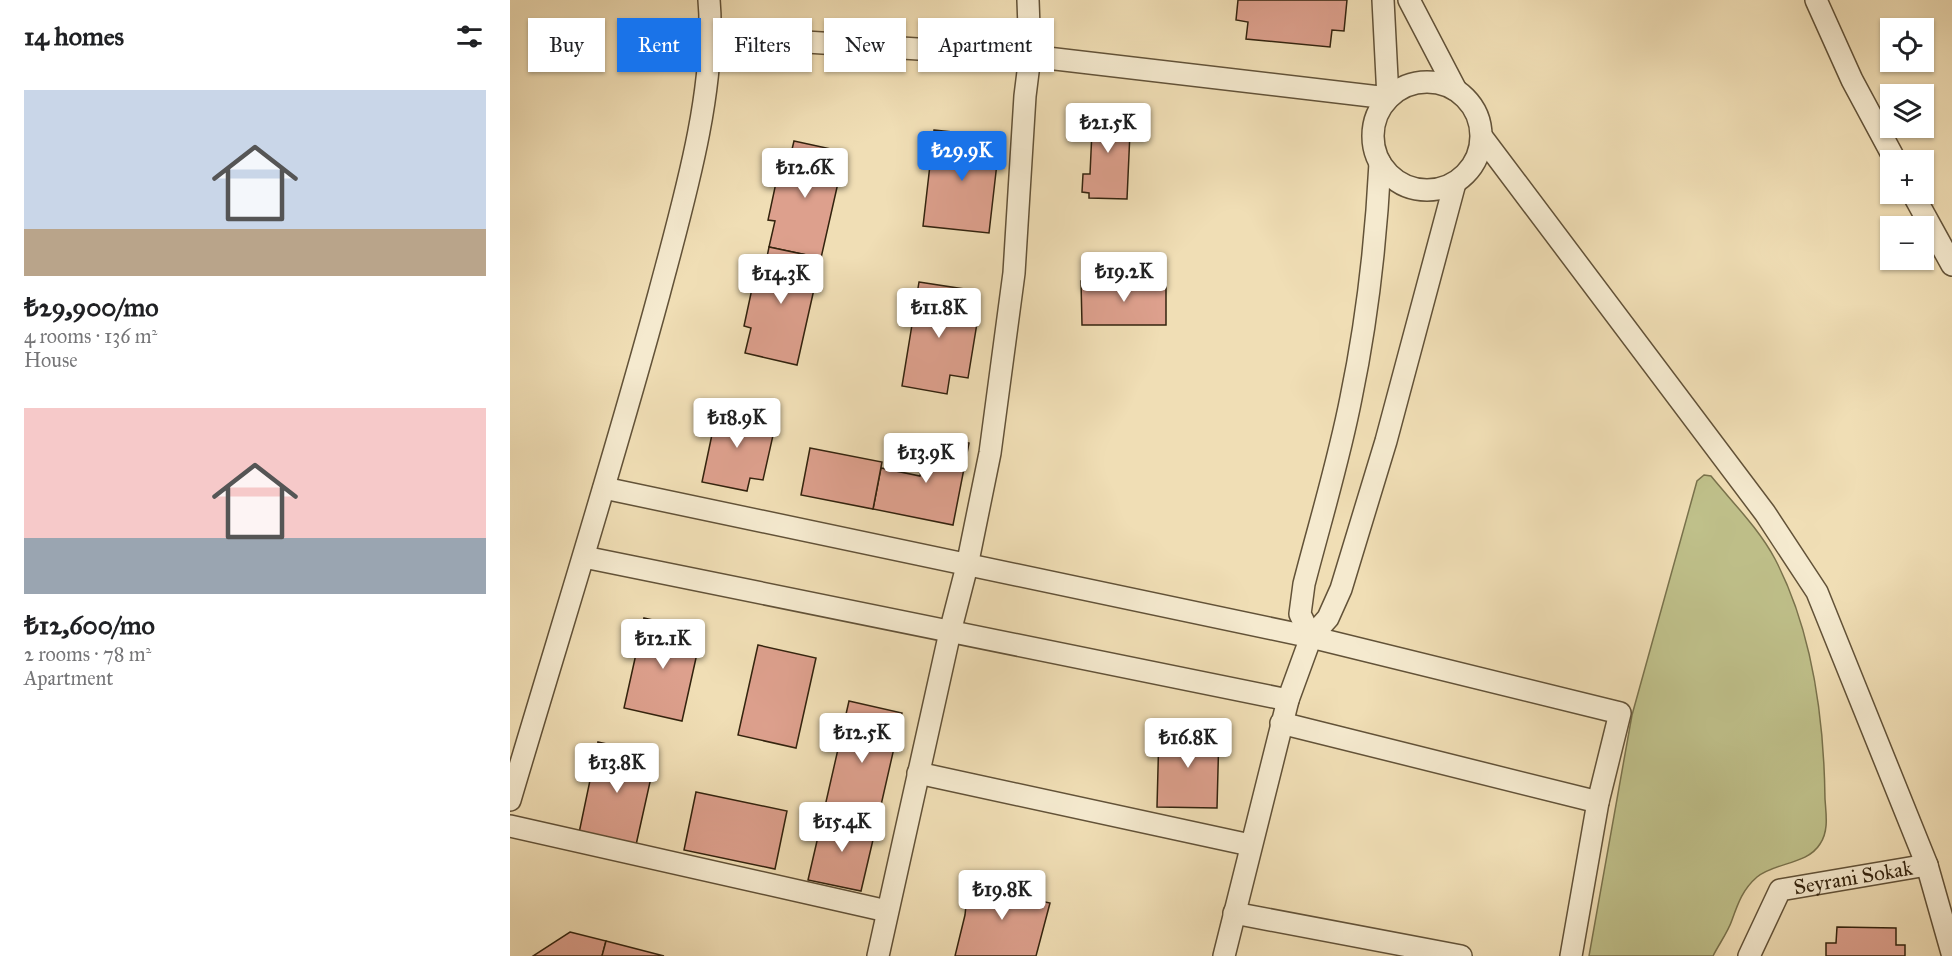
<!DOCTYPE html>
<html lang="en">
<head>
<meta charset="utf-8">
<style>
	:root { --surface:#fff; --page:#f2f2f2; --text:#202124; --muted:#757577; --accent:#1a73e8 }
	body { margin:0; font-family:"IM FELL Great Primer",serif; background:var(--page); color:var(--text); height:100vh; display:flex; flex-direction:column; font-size:22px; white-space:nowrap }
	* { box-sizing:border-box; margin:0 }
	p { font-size:20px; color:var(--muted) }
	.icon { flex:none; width:33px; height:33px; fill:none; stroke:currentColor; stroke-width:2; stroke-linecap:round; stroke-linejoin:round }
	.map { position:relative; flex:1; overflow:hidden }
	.panel { display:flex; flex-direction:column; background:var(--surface); width:510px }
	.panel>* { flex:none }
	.hud { position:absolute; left:18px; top:18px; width:570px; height:54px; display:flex; gap:12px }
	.tools { position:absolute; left:1370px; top:18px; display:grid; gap:12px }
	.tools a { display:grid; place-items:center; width:54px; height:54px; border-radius:0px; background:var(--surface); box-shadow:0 2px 4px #0004; font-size:30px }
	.price { position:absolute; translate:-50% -51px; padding:0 14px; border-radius:6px; background:#fff; color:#222; font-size:20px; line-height:39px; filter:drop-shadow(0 2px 3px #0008) }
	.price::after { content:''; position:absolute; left:50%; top:36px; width:18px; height:14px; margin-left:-9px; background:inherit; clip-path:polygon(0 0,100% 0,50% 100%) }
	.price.on { background:var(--accent); color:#fff }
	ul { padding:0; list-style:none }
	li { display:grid; align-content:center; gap:12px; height:318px; padding:0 24px }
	li span { display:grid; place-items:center; height:186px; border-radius:0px; color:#555 }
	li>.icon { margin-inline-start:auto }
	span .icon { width:108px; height:108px; fill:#fffc; stroke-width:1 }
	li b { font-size:26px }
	h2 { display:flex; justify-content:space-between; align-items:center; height:72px; padding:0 24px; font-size:26px }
	.pill { padding:0 21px; border-radius:0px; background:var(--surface); box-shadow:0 2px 4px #0004; font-size:21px; line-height:54px }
	.pill.on { background:var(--accent); color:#fff }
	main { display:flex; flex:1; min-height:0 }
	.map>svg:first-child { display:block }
</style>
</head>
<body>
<main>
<section class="panel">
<h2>14 homes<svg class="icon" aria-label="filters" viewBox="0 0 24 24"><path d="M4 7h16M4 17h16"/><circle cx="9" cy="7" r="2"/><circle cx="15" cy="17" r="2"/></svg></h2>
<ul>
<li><span style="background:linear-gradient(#c9d6e8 75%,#b9a48a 0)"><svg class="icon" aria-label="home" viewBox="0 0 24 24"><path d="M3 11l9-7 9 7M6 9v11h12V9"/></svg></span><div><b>₺29,900/mo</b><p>4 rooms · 136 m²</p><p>House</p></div></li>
<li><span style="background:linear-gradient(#f6c9c9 70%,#9aa5b1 0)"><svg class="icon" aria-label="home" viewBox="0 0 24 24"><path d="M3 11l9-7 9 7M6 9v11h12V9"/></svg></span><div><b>₺12,600/mo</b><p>2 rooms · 78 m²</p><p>Apartment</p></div></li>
</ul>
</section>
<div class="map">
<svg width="1442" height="956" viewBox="0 0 1442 956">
	<rect width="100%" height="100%" fill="#f0deb5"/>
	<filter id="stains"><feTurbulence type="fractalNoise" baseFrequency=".00333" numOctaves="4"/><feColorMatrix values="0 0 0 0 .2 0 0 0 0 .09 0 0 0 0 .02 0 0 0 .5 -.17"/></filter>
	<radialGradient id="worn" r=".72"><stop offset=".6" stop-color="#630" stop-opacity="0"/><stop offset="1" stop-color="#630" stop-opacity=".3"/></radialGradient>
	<path fill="#bfc08a" stroke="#79724c" stroke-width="1.5" d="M1194 475 1201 476C1223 503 1249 529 1265 559 1302 630 1314 720 1315 799 1316 814 1319 831 1310 844 1297 865 1265 862 1247 877 1233 889 1228 903 1222 920 1218 932 1209 944 1203 956H1079L1122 715 1187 481Z"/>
	<g fill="#dda08d" stroke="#33230e" stroke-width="1.5">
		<path d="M728 0H837L834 31 822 30 820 47 736 39 738 22 726 20Z"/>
		<path d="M582 108 621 110 617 199 579 198V193L572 192 573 174H580L582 131 575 130 576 113H582Z"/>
		<path d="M424 130 490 137 479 233 413 226Z"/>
		<path d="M284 141 335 152 311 258 259 247 265 221 258 220 270 164 278 166Z"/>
		<path d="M259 247 311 258 287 365 235 353 241 328 234 326 246 270 254 272Z"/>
		<path d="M571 281H656V325H572Z"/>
		<path d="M409 282 454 289 450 314 468 317 458 378 440 375 437 394 392 386Z"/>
		<path d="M208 406 253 415 250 429 264 431 253 480 240 478 237 491 192 482Z"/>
		<path d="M418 435 459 443 443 525 363 509 371 468 410 476Z"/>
		<path d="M300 448 372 462 363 509 291 495Z"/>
		<path d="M134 618 192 631 172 721 114 708Z"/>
		<path d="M248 645 306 658 286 748 228 735Z"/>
		<path d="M339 701 392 713 366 827 313 815Z"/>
		<path d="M649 731 709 732 707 808 647 807Z"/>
		<path d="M88 742 146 755 126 845 69 833Z"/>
		<path d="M186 792 277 811 265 869 174 850Z"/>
		<path d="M313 815 366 827 351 891 298 880Z"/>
		<path d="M474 878 529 889 526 900 540 903 526 956H445L455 915 458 886 472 889Z"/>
		<path d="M1327 927 1386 928V945H1395V956H1316V943H1326Z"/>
		<path d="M60 932 96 941 92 956H23Z"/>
		<path d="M96 941 154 956H92Z"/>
	</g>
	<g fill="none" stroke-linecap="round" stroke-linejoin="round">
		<defs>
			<g id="street">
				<path d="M899 0 946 90"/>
				<path d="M1306 0 1342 80 1385 160"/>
				<path d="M201 36 520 56 878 98 873 0"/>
				<circle cx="917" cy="136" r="54"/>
				<path d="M972 137 1255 513 1307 592 1417 865 1442 953"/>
				<path d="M1403 194 1442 265"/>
				<path d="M94 488 801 637 1110 713 1088 802 1061 956"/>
				<path d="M74 557 778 700"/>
				<path d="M801 637 790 614 794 584C810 522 829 460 841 398 857 321 866 242 870 163"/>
				<path d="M771 723 1088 802"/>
				<path d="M408 773 740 845"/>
				<path d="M0 800C50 631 103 464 149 294 172 207 207 90 199 0"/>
				<path d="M0 826 377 911"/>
				<path d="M724 913 951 956"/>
				<path d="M368 956 440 632 457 566 480 453 504 273 515 96 520 56 518 0"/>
				<path d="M714 956 778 700 801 637 818 618 831 589 876 441 945 183"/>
				<path id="s1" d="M1239 956 1270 890 1417 865"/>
			</g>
		</defs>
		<use href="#street" stroke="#625238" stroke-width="24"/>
		<use href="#street" stroke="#f5eacf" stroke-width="21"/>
	</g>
	<g text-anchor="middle" stroke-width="4.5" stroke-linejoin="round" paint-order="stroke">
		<g font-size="21" fill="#33230e" stroke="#f5eacf">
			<text dy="7" stroke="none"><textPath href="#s1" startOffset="147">Seyrani Sokak</textPath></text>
		</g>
	</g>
	<rect width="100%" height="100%" filter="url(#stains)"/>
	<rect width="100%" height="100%" fill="url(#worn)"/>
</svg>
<div class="tools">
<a><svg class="icon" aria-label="locate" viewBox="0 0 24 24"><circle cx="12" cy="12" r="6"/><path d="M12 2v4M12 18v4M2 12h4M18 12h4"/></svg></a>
<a><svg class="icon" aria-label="layers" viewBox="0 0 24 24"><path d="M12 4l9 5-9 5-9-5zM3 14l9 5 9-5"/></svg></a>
<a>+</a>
<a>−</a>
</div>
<b class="price" style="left:598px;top:154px">₺21.5K</b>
<b class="price on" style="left:452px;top:182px">₺29.9K</b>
<b class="price" style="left:295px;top:199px">₺12.6K</b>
<b class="price" style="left:614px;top:303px">₺19.2K</b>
<b class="price" style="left:271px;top:305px">₺14.3K</b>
<b class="price" style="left:429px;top:339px">₺11.8K</b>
<b class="price" style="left:227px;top:449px">₺18.9K</b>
<b class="price" style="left:416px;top:484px">₺13.9K</b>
<b class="price" style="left:153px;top:670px">₺12.1K</b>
<b class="price" style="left:352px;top:764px">₺12.5K</b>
<b class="price" style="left:678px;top:769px">₺16.8K</b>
<b class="price" style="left:107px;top:794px">₺13.8K</b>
<b class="price" style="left:332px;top:853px">₺15.4K</b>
<b class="price" style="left:492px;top:921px">₺19.8K</b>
<div class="hud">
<a class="pill">Buy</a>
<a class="pill on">Rent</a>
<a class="pill">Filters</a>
<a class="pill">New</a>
<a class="pill">Apartment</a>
</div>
</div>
</main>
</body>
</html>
